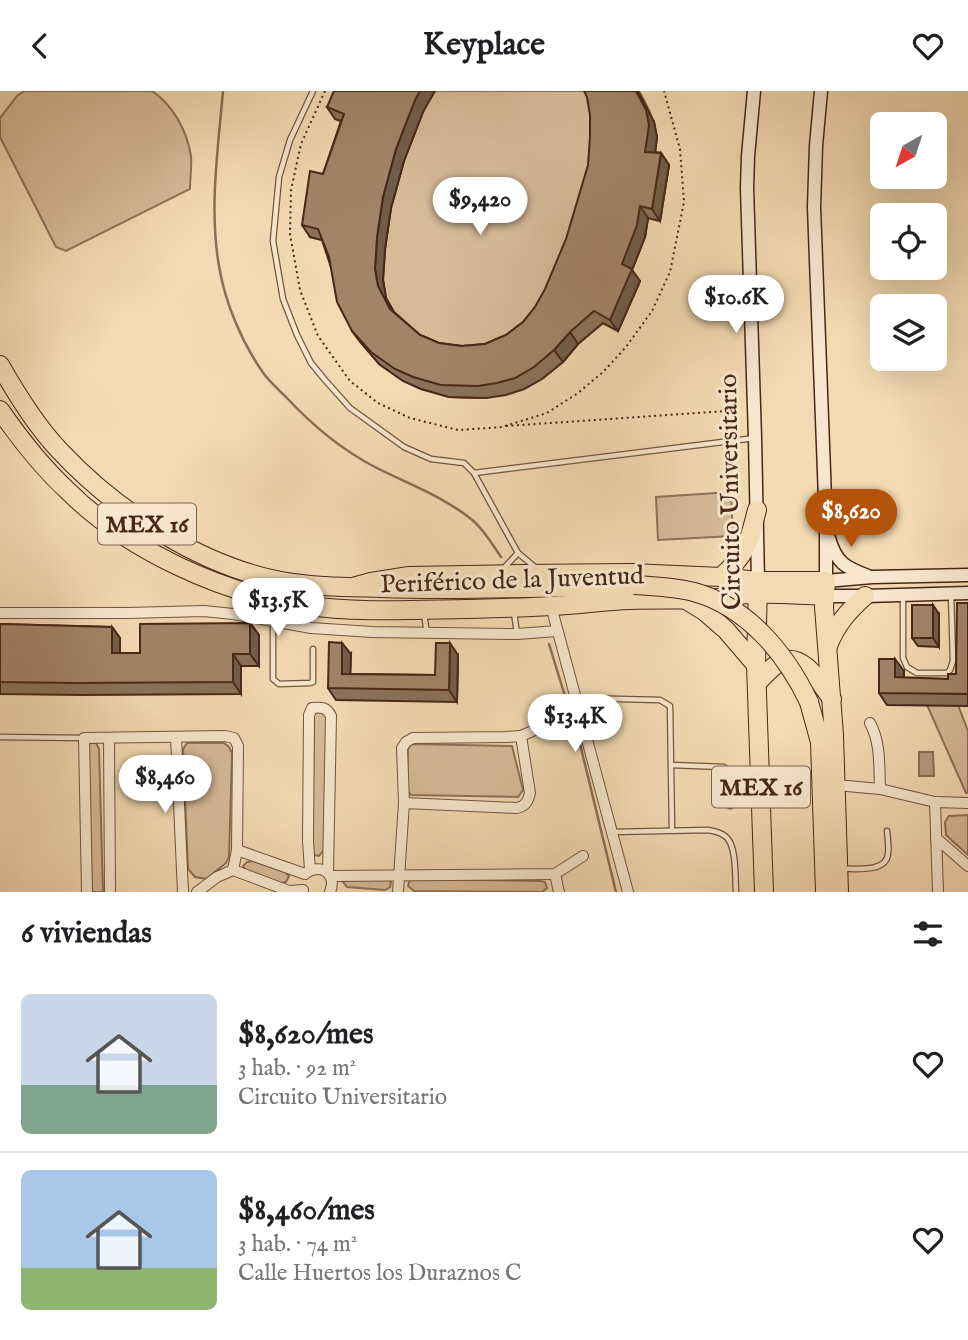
<!DOCTYPE html>
<html lang="es">
<head>
<meta charset="utf-8">
<style>
	:root { --surface:#fff; --page:#f6f6f6; --text:#202124; --muted:#757577; --line:#e0e0e0; --accent:#b45309 }
	body { margin:0; font-family:"IM FELL English",serif; background:var(--page); color:var(--text); height:100vh; display:flex; flex-direction:column; font-size:26px; white-space:nowrap }
	* { box-sizing:border-box; margin:0 }
	p { font-size:23px; color:var(--muted) }
	.icon { flex:none; width:38px; height:38px; fill:none; stroke:currentColor; stroke-width:2; stroke-linecap:round; stroke-linejoin:round }
	.map { position:relative; height:801px; overflow:hidden }
	.side { display:flex; flex-direction:column; background:var(--surface); flex:1 }
	.side>* { flex:none }
	.needle { width:46px; rotate:219deg }
	.tools { position:absolute; left:870px; top:21px; display:grid; gap:14px }
	.tools a { display:grid; place-items:center; width:77px; height:77px; border-radius:10px; background:var(--surface); box-shadow:0 7px 28px #0002; font-size:35px }
	.price { position:absolute; translate:-50% -60px; padding:0 16px; border-radius:24px; background:#fff; color:#222; font-size:23px; line-height:46px; filter:drop-shadow(0 2px 4px #0008) }
	.price::after { content:''; position:absolute; left:50%; top:42px; width:21px; height:16px; margin-left:-10px; background:inherit; clip-path:polygon(0 0,100% 0,50% 100%) }
	.price.selected { background:var(--accent); color:#fff }
	ul { padding:0; list-style:none }
	li { display:flex; align-items:center; gap:21px; height:175px; padding:0 21px }
	li+li { border-top:2px solid var(--line) }
	li span { display:grid; place-items:center; flex:none; width:196px; height:140px; border-radius:10px; color:#555 }
	li>.icon { margin-inline-start:auto }
	span .icon { width:84px; height:84px; fill:#fffc; stroke-width:1 }
	li b { font-size:30px }
	h2 { display:flex; justify-content:space-between; align-items:center; height:84px; padding:0 21px; font-size:30px }
	header { display:flex; justify-content:space-between; align-items:center; height:91px; padding:0 21px; background:var(--surface); font-size:32px; font-weight:800 }
	.map>svg:first-child { display:block }
</style>
</head>
<body>
<header><svg class="icon" aria-label="back" viewBox="0 0 24 24"><path d="M15 5l-7 7 7 7"/></svg>Keyplace<svg class="icon" aria-label="heart" viewBox="0 0 24 24"><path d="M12 20l-8-8c-3-5 5-10 8-4 3-6 11-1 8 4z"/></svg></header>
<div class="map">
<svg width="968" height="801" viewBox="0 0 968 801">
	<rect width="100%" height="100%" fill="#f4dab3"/>
	<filter id="stains"><feTurbulence type="fractalNoise" baseFrequency=".00286" numOctaves="4"/><feColorMatrix values="0 0 0 0 .2 0 0 0 0 .09 0 0 0 0 .02 0 0 0 .5 -.17"/></filter>
	<radialGradient id="worn" r=".72"><stop offset=".6" stop-color="#630" stop-opacity="0"/><stop offset="1" stop-color="#630" stop-opacity=".3"/></radialGradient>
	<g fill="#d7bb99" stroke="#907058" stroke-width="2">
		<path d="M24 0H152C173 14 187 40 191 65 192 75 190 87 190 98L66 160 56 156 0 46V27L17 5Z"/>
		<path d="M347 0H639C656 29 658 39 654 72L669 74 660 130 648 127 645 146 630 184 640 190 618 240 603 232 578 253 563 271 542 288 524 298 486 307H467L449 306 421 298 403 290 379 273 326 150 310 146 318 92 351 34 335 28Z"/>
		<path d="M731 401 733 445 658 449 656 406Z"/>
		<path d="M927 614H958L968 640V702H966Z"/>
		<path d="M318 618 327 624 324 759 319 765 314 764 312 760 314 622Z"/>
		<path d="M90 652H96L99 658 103 801H91L86 659Z"/>
		<path d="M187 652H224L229 656 232 662 229 766 226 772 206 788 195 786 188 778 183 658Z"/>
		<path d="M411 653 512 655 523 699 518 706 411 704 407 699 408 658Z"/>
		<path d="M968 724V764L946 744 945 731 949 725Z"/>
		<path d="M253 770 285 781 289 785 286 791 281 792 248 782 243 775 247 771Z"/>
		<path d="M386 787 391 791 390 796 385 799 347 796 343 791 345 788Z"/>
		<path d="M410 788 540 790 545 791 547 797 542 801 414 800 408 795Z"/>
	</g>
	<path fill="#ba9d7e" stroke="#8d6d55" stroke-width="2" d="M919 661H933L934 685H919Z"/>
	<g fill="none" stroke-linecap="round" stroke-linejoin="round">
		<g stroke="#8d6d55" stroke-width="2.5">
			<path d="M223 0C218 58 209 118 219 175 225 212 242 252 264 283 270 291 278 298 286 306 312 334 339 357 373 375 406 392 441 404 471 428 483 437 492 453 501 466"/>
			<path d="M549 553 581 657 616 801"/>
		</g>
		<defs>
			<g id="lane">
				<path d="M313 0 290 49 279 86 273 150 283 208 297 244 311 272 325 289 350 317 404 356 431 368 464 372 474 382 518 462 536 477"/>
				<path d="M474 382 755 347"/>
				<path d="M504 477 518 462"/>
				<path d="M903 506V567L907 576 917 582H947L950 579 953 570 951 503"/>
				<path d="M514 521 517 543"/>
				<path d="M424 523 427 542"/>
				<path d="M273 532V588L279 593 310 592 313 591V558"/>
				<path d="M576 607 660 609 670 615 672 739"/>
				<path d="M0 646 83 647"/>
				<path d="M671 674 724 676C735 684 731 702 730 715"/>
				<path d="M612 741 708 739C714 740 720 741 725 745 737 753 735 787 736 801"/>
				<path d="M843 778C856 777 886 782 888 763 889 756 888 748 887 740"/>
			</g>
			<g id="street">
				<path d="M551 515 628 801"/>
				<path d="M0 522H127L204 520 233 523 311 537 372 541 517 543 557 540"/>
				<path d="M870 632C881 652 879 676 880 698"/>
				<path d="M521 645 546 634"/>
				<path d="M176 646 183 801"/>
				<path d="M109 647 110 801"/>
				<path d="M836 694 880 698 935 711 968 712"/>
				<path d="M935 711 938 801"/>
				<path d="M936 747 968 775"/>
				<path d="M237 759 305 783"/>
				<path d="M310 779 308 750 309 624 312 617C321 616 327 616 331 625L328 782"/>
				<path d="M306 782C322 772 337 783 330 801"/>
				<path d="M555 783 559 801"/>
				<path d="M330 785 555 783 583 765"/>
				<path d="M87 801 84 647 225 645 234 647 238 655 237 759 233 779"/>
				<path d="M197 801 217 786 233 779 289 800 303 799"/>
				<path d="M398 801 404 712 402 657 406 651 413 647 506 646 521 645 530 702C528 710 526 715 517 717L404 712"/>
			</g>
			<g id="secondary">
				<path d="M754 0 748 65 747 97 755 347 758 490"/>
				<path d="M821 0 816 55 814 116 826 434V490L872 486 968 484"/>
				<path d="M829 447C836 472 846 477 868 485"/>
				<path d="M825 505H865L968 502"/>
			</g>
			<g id="highway">
				<path d="M0 274C17 304 36 335 60 360 116 420 201 475 281 490 315 496 348 496 381 497 461 500 541 496 620 495"/>
				<path d="M0 319C20 348 42 376 68 400 126 458 221 502 302 514 356 522 411 519 466 518 494 517 522 517 550 515 577 514 603 510 630 509 656 508 682 509 709 508 723 507 737 503 751 503 775 502 800 504 825 505"/>
				<path d="M721 486C748 462 748 453 757 419"/>
				<path d="M758 493 756 574 764 801"/>
				<path d="M353 496 371 491 409 485 518 483 631 482 721 486 758 490H826L824 516 834 644 839 801"/>
				<path d="M687 507 686 509 704 520 726 539 756 574"/>
				<path d="M828 555C836 534 848 520 865 505"/>
				<path d="M757 592C764 585 773 574 782 570 805 562 821 594 832 608"/>
				<path d="M809 611 820 651 825 801"/>
			</g>
		</defs>
		<use href="#lane" stroke="#74533f" stroke-width="7"/>
		<use href="#street" stroke="#74533f" stroke-width="12"/>
		<use href="#secondary" stroke="#492618" stroke-width="15"/>
		<use href="#highway" stroke="#492618" stroke-width="20"/>
		<g stroke="#492618" stroke-width="2" stroke-dasharray="2 3.5" stroke-linecap="butt">
			<path d="M325 0 301 53 291 99 290 143 300 199 318 245 350 290 378 312 410 327 458 339 502 336 547 322 578 302 603 281 626 256 652 220 670 181 684 111 680 58 664 0"/>
			<path d="M506 335 741 319"/>
		</g>
		<use href="#lane" stroke="#f8e7ce" stroke-width="4.5"/>
		<use href="#street" stroke="#f8e7ce" stroke-width="10"/>
		<use href="#secondary" stroke="#f8e7ce" stroke-width="12"/>
		<use href="#highway" stroke="#f4dab3" stroke-width="18"/>
		<defs>
			<path id="highway-bridge" d="M634 494C654 495 674 496 694 501 748 516 786 563 809 611"/>
		</defs>
		<use href="#highway-bridge" stroke="#492618" stroke-width="20" stroke-linecap="butt"/>
		<use href="#highway-bridge" stroke="#f4dab3" stroke-width="18"/>
	</g>
	<g fill="#8b725a" stroke="#492618" stroke-width="2">
		<path d="M327 16 423 21 404 70 391 117 385 158 383 189 386 207 394 221 420 244 439 252 462 255 485 253 506 244 523 231 535 216 654 31 657 46 655 61 661 62 669 74 660 130 648 127 645 146 632 179 640 190 618 240 603 232 578 253 563 271 542 288 524 298 506 304 486 307 449 306 421 298 403 290 379 273 360 251 352 240 322 149 310 146 302 134 323 83 341 30 335 28Z"/>
		<path d="M968 512V615L887 614 879 602 904 580V587L948 588 956 583Z"/>
		<path d="M939 523V556L918 555 912 547Z"/>
		<path d="M250 532 259 544V575H241V603L82 604 0 603V533L112 536 120 547V562H140Z"/>
		<path d="M351 563 350 583 435 584 458 564 457 611 336 609 328 597Z"/>
	</g>
	<g fill="#715c4a" stroke="#492618" stroke-width="2">
		<path d="M420 0H435L423 21 404 70 391 117 385 158 383 189 386 207 398 229 390 218 378 195 375 178 377 146 383 106 396 58 415 9Z"/>
		<path d="M636 0H638L654 31 657 46 654 72 645 61Z"/>
		<path d="M661 62 669 74 660 130 652 118Z"/>
		<path d="M640 115 648 127 645 146 632 179 640 190 618 240 610 229 622 173Z"/>
		<path d="M570 241 578 253 563 271 554 259Z"/>
		<path d="M933 514 939 523V556L933 547Z"/>
		<path d="M250 532 259 544V575L250 563Z"/>
		<path d="M112 536 120 547V574L112 562Z"/>
		<path d="M342 552 351 563 350 594 342 583Z"/>
		<path d="M450 552 458 564 457 611 449 599Z"/>
		<path d="M233 563 241 575V603L233 591Z"/>
		<path d="M895 568 904 580 903 598 895 586Z"/>
	</g>
	<g fill="#a28469" stroke="#492618" stroke-width="2">
		<path d="M334 0H420L415 9 396 58 383 106 377 146 375 178 378 195 390 218 420 244 439 252 462 255 485 253 506 244 523 231 535 216 545 198 566 148 588 74 590 45V24L587 6 584 0H636L646 19 649 34 645 61 661 62 652 118 640 115 637 134 622 173 632 178 610 229 594 220 570 241 554 259 534 276 515 287 497 292 478 295 441 294 413 286 395 278 371 261 352 240 337 211 329 166 318 138 302 134 310 80 323 83 344 23 327 16Z"/>
		<path d="M957 512H968V603L879 602V568H895V586L948 588V583H956Z"/>
		<rect x="912" y="514" width="21" height="33"/>
		<path d="M250 532V563H233V591L74 592 0 591V533L112 536V562H140V533Z"/>
		<path d="M329 551 342 552V583L435 584 436 552H450L449 599 328 597Z"/>
	</g>
	<g text-anchor="middle" stroke-width="6" stroke-linejoin="round" paint-order="stroke">
		<g fill="#f8e7ce" stroke="#7e604f" stroke-width="2">
			<rect x="98" y="412.5" width="98" height="41" rx="5"/>
			<rect x="712" y="675.5" width="98" height="41" rx="5"/>
		</g>
		<g font-size="24" font-weight="bold" fill="#492618">
			<text x="147" y="441">MEX 16</text>
			<text x="761" y="704">MEX 16</text>
		</g>
		<g font-size="26" fill="#492618" stroke="#f8e7ce">
			<text transform="translate(729 401) rotate(-91)" y="9">Circuito Universitario</text>
			<text transform="translate(512 488) rotate(-2)" y="9">Periférico de la Juventud</text>
		</g>
	</g>
	<rect width="100%" height="100%" filter="url(#stains)"/>
	<rect width="100%" height="100%" fill="url(#worn)"/>
</svg>
<div class="tools">
<a><svg class="needle" viewBox="-14 -14 28 28"><path d="M0-13l5 13h-10z" fill="#e53935"/><path d="M0 13l5-13h-10z" fill="#757577"/></svg></a>
<a><svg class="icon" aria-label="locate" viewBox="0 0 24 24"><circle cx="12" cy="12" r="6"/><path d="M12 2v4M12 18v4M2 12h4M18 12h4"/></svg></a>
<a><svg class="icon" aria-label="layers" viewBox="0 0 24 24"><path d="M12 4l9 5-9 5-9-5zM3 14l9 5 9-5"/></svg></a>
</div>
<b class="price" style="left:480px;top:146px">$9,420</b>
<b class="price" style="left:736px;top:244px">$10.6K</b>
<b class="price selected" style="left:851px;top:458px">$8,620</b>
<b class="price" style="left:278px;top:547px">$13.5K</b>
<b class="price" style="left:575px;top:663px">$13.4K</b>
<b class="price" style="left:165px;top:724px">$8,460</b>
</div>
<section class="side">
<h2>6 viviendas<svg class="icon" aria-label="filters" viewBox="0 0 24 24"><path d="M4 7h16M4 17h16"/><circle cx="9" cy="7" r="2"/><circle cx="15" cy="17" r="2"/></svg></h2>
<ul>
<li><span style="background:linear-gradient(#c9d6e8 65%,#7fa58c 0)"><svg class="icon" aria-label="home" viewBox="0 0 24 24"><path d="M3 11l9-7 9 7M6 9v11h12V9"/></svg></span><div><b>$8,620/mes</b><p>3 hab. · 92 m²</p><p>Circuito Universitario</p></div><svg class="icon" aria-label="heart" viewBox="0 0 24 24"><path d="M12 20l-8-8c-3-5 5-10 8-4 3-6 11-1 8 4z"/></svg></li>
<li><span style="background:linear-gradient(#a9c7e8 70%,#8fb573 0)"><svg class="icon" aria-label="home" viewBox="0 0 24 24"><path d="M3 11l9-7 9 7M6 9v11h12V9"/></svg></span><div><b>$8,460/mes</b><p>3 hab. · 74 m²</p><p>Calle Huertos los Duraznos C</p></div><svg class="icon" aria-label="heart" viewBox="0 0 24 24"><path d="M12 20l-8-8c-3-5 5-10 8-4 3-6 11-1 8 4z"/></svg></li>
</ul>
</section>
</body>
</html>
